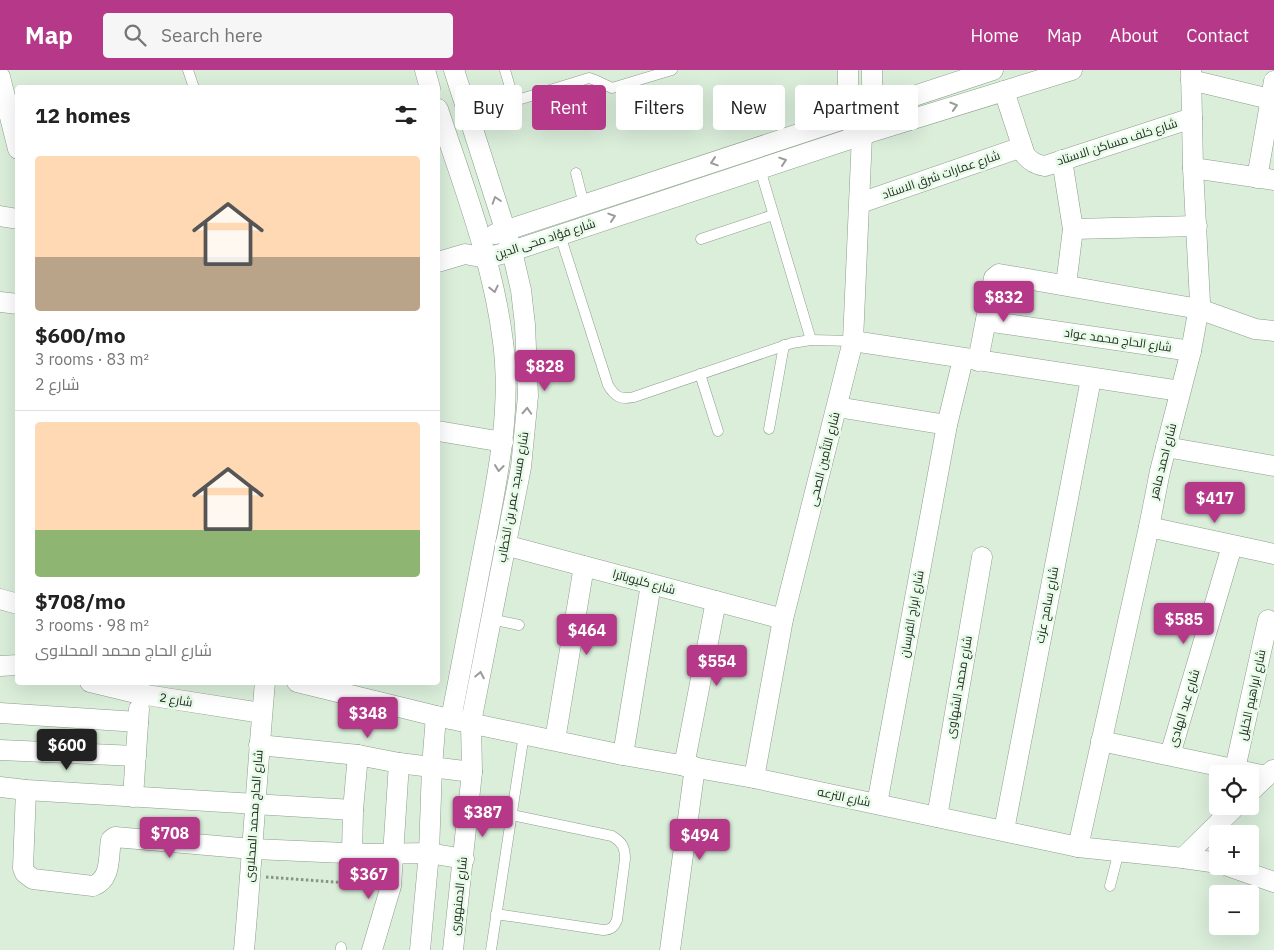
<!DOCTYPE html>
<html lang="en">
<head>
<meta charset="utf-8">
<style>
	:root { --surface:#fff; --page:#f6f6f6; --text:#222; --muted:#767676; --line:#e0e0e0; --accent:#b53988 }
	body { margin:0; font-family:"IBM Plex Sans",Cairo,sans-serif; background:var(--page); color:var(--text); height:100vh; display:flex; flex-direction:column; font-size:19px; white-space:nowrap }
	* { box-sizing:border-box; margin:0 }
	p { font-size:16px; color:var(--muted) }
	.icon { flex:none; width:28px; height:28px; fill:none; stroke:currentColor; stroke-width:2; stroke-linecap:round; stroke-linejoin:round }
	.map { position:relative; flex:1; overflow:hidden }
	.sheet { position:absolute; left:15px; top:15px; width:425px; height:600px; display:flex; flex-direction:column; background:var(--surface); border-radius:5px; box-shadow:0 5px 20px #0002 }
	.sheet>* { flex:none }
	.guide { position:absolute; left:455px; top:15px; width:475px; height:45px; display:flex; gap:10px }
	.fabs { position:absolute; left:1209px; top:695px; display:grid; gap:10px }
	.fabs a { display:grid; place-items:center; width:50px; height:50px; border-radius:5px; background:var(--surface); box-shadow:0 5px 20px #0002; font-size:25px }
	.price { position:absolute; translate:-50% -42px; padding:0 11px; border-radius:5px; background:var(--accent); color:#fff; font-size:16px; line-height:32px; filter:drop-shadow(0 1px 2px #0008) }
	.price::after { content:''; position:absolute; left:50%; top:30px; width:15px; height:11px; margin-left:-8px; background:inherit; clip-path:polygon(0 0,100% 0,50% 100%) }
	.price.current { background:#222; color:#fff }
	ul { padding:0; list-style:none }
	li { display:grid; align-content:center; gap:10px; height:265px; padding:0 20px }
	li+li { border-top:1px solid var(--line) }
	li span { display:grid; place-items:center; height:155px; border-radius:5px; color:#555 }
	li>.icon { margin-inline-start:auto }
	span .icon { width:90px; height:90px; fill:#fffc; stroke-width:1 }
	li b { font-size:21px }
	h2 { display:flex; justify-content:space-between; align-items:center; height:60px; padding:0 20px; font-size:21px }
	.pill { padding:0 18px; border-radius:5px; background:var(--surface); box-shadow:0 5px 20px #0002; font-size:18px; line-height:45px }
	.pill.current { background:var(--accent); color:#fff }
	header { display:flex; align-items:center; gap:30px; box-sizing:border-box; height:70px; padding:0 25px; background:var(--accent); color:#fff }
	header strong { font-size:24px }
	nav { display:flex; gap:28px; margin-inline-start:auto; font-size:18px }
	.search { width:350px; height:45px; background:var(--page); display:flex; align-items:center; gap:12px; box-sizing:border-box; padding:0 18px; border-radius:5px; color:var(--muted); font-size:19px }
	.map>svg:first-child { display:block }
</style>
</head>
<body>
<header>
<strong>Map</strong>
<div class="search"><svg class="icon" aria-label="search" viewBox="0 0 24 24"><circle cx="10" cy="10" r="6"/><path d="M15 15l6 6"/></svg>Search here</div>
<nav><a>Home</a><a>Map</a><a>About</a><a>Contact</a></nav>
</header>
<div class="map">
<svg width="1274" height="880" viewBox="0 0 1274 880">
	<rect width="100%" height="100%" fill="#daeeda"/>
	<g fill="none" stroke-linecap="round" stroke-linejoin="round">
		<defs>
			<g id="lane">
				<path d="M188 0 194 18"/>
				<path d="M505 0 514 31"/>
				<path d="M495 37 589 8 595 10 612 18 672 0"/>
				<path d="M760 99 811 270"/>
				<path d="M576 103 584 135"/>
				<path d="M560 165 608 315C615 327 621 330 634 327L792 273 811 270 853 271"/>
				<path d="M701 169 773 145"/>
				<path d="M700 304 718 361"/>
				<path d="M769 359 784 275"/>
				<path d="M491 549 519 555"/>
				<path d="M1110 816 1119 781"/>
				<path d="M496 844 603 860C611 860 614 857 617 850L625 789C625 777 622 772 612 766L512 745"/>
				<path d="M341 880V877"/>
				<path d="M491 880 524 664"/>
			</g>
			<g id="street">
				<path d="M425 0 430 18"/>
				<path d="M848 0V47L854 59"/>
				<path d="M0 7 18 79"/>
				<path d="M1191 10 1274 30"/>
				<path d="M1004 21 1025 85C1031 92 1036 95 1045 96L1192 48"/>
				<path d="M438 39C463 115 493 191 503 272 512 341 497 410 484 478 473 535 462 592 451 649"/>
				<path d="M1062 90 1073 159 1066 215"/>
				<path d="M1193 98 1274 110"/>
				<path d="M1257 108 1274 11"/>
				<path d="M860 133 1022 77"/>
				<path d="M0 146 18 149"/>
				<path d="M1073 159 1197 156"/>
				<path d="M495 164 993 0"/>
				<path d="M438 192 465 184 486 188 512 181 871 62 1072 0"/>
				<path d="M0 232 18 234"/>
				<path d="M986 251 1191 281"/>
				<path d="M853 271 1180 321"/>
				<path d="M978 291 994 208 999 204 1199 239 1255 259 1274 261"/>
				<path d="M837 337 947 355"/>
				<path d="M438 361 503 372"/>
				<path d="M1166 377 1274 396"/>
				<path d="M1149 457 1274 484"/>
				<path d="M505 475 783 549"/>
				<path d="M0 529 18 534"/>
				<path d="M0 596 18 595"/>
				<path d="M90 612 140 624 262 643"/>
				<path d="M297 612 436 646 623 685 754 708 1078 777 1183 788 1218 793"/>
				<path d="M0 643 138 652"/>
				<path d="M555 670 584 496"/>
				<path d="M1101 671 1266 706"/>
				<path d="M259 675 358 685 399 693 472 702"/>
				<path d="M0 680 136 686"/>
				<path d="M623 685 651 514"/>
				<path d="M1170 685 1232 476"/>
				<path d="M684 696 716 531"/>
				<path d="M1235 699 1268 550"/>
				<path d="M754 708 783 549 853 271 862 65C874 44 872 23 872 0"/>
				<path d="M0 717 26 720 353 740"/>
				<path d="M26 720 23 798 25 803 33 809 93 816C112 809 108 787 111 770L115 767 252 779 368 784 429 783 464 789"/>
				<path d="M1250 722 1273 700"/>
				<path d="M133 727 139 639"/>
				<path d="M877 734 947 355 963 289"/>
				<path d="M937 747 982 487"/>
				<path d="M1004 760 1091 309"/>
				<path d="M1078 777 1149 457 1160 401 1191 281 1200 232 1193 98 1191 0"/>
				<path d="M352 784 353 740 358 685"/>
				<path d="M1183 788 1236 736"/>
				<path d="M1228 796 1274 812"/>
				<path d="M244 880C252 791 257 702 265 612"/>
				<path d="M372 880 391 816 399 693"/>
				<path d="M420 880 429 783 432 697 436 646"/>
				<path d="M453 880 472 702 471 652 521 397 528 326 525 255 521 220 512 181 454 0"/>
				<path d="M670 880 695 697"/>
			</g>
		</defs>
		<use href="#lane" stroke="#8c9e8c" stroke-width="11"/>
		<use href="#street" stroke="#8c9e8c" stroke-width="21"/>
		<path stroke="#879587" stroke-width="3" stroke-dasharray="2.5 2.5" stroke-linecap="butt" d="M266 807 375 815"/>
		<use href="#lane" stroke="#fff" stroke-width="10"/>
		<use href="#street" stroke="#fff" stroke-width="20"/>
	</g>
	<defs><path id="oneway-chevron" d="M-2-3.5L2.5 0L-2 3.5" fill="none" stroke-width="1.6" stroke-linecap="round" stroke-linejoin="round" transform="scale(1.25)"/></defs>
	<g stroke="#999c99">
		<use href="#oneway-chevron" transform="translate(954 36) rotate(-17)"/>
		<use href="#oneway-chevron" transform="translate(783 91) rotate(-18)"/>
		<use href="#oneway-chevron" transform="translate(714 92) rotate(162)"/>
		<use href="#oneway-chevron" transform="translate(496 130) rotate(-108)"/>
		<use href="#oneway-chevron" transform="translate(612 147) rotate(-18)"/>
		<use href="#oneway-chevron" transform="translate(494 219) rotate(77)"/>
		<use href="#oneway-chevron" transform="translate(527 341) rotate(-87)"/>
		<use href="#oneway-chevron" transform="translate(499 398) rotate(97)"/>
		<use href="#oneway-chevron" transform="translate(480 605) rotate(-79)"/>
	</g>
	<g text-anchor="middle" stroke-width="5" stroke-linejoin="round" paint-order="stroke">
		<g font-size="12" fill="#1c231c" stroke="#e7fbe8">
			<text transform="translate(1117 72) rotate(-18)" y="4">شارع خلف مساكن الاستاد</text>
			<text transform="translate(941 105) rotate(-19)" y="4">شارع عمارات شرق الاستاد</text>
			<text transform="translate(545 169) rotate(-18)" y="4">شارع فؤاد محى الدين</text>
			<text transform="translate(1118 270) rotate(8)" y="4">شارع الحاج محمد عواد</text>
			<text transform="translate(824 389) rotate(-76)" y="4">شارع التأمين الصحى</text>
			<text transform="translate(1163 391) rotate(-76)" y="4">شارع احمد ماهر</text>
			<text transform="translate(513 427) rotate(-80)" y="4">شارع مسجد عمر بن الخطاب</text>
			<text transform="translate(644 512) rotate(15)" y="4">شارع كليوباترا</text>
			<text transform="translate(1047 535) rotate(-79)" y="4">شارع سامح عزت</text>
			<text transform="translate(912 544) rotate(-80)" y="4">شارع ابراج الفرسان</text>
			<text transform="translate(959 617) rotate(-80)" y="4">شارع محمد الشهاوى</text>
			<text transform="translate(1252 625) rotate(-78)" y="4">شارع ابراهيم الخليل</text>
			<text transform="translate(176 630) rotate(9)" y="4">شارع 2</text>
			<text transform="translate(1184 638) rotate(-73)" y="4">شارع عبد الهادى</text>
			<text transform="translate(844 727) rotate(12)" y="4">شارع الترعه</text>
			<text transform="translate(254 746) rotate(-86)" y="4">شارع الحاج محمد المحلاوى</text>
			<text transform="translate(459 826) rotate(-84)" y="4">شارع الدمنهورى</text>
		</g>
	</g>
</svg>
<div class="fabs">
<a><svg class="icon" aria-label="locate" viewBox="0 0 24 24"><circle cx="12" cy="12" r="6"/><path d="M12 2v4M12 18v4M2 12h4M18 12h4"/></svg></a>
<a>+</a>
<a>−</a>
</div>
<b class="price" style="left:1004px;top:253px">$832</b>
<b class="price" style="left:545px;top:322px">$828</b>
<b class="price" style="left:1215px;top:454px">$417</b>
<b class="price" style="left:1184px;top:575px">$585</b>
<b class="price" style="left:587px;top:586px">$464</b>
<b class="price" style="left:717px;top:617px">$554</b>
<b class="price" style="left:368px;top:669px">$348</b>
<b class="price current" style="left:67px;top:701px">$600</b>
<b class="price" style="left:483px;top:768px">$387</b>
<b class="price" style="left:170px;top:789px">$708</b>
<b class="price" style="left:700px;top:791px">$494</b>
<b class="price" style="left:369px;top:830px">$367</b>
<div class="guide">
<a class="pill">Buy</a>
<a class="pill current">Rent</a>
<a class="pill">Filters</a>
<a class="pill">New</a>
<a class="pill">Apartment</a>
</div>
<section class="sheet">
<h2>12 homes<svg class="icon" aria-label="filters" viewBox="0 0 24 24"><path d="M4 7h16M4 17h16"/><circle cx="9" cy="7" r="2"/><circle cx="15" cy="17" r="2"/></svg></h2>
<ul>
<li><span style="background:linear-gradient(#ffd9b3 65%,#b9a48a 0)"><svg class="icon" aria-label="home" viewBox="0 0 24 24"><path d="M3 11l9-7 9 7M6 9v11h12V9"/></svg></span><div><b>$600/mo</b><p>3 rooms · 83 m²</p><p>شارع 2</p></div></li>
<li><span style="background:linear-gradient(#ffd9b3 70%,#8fb573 0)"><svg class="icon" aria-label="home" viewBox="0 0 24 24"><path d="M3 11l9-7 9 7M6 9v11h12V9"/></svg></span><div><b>$708/mo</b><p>3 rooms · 98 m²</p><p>شارع الحاج محمد المحلاوى</p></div></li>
</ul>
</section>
</div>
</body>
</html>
